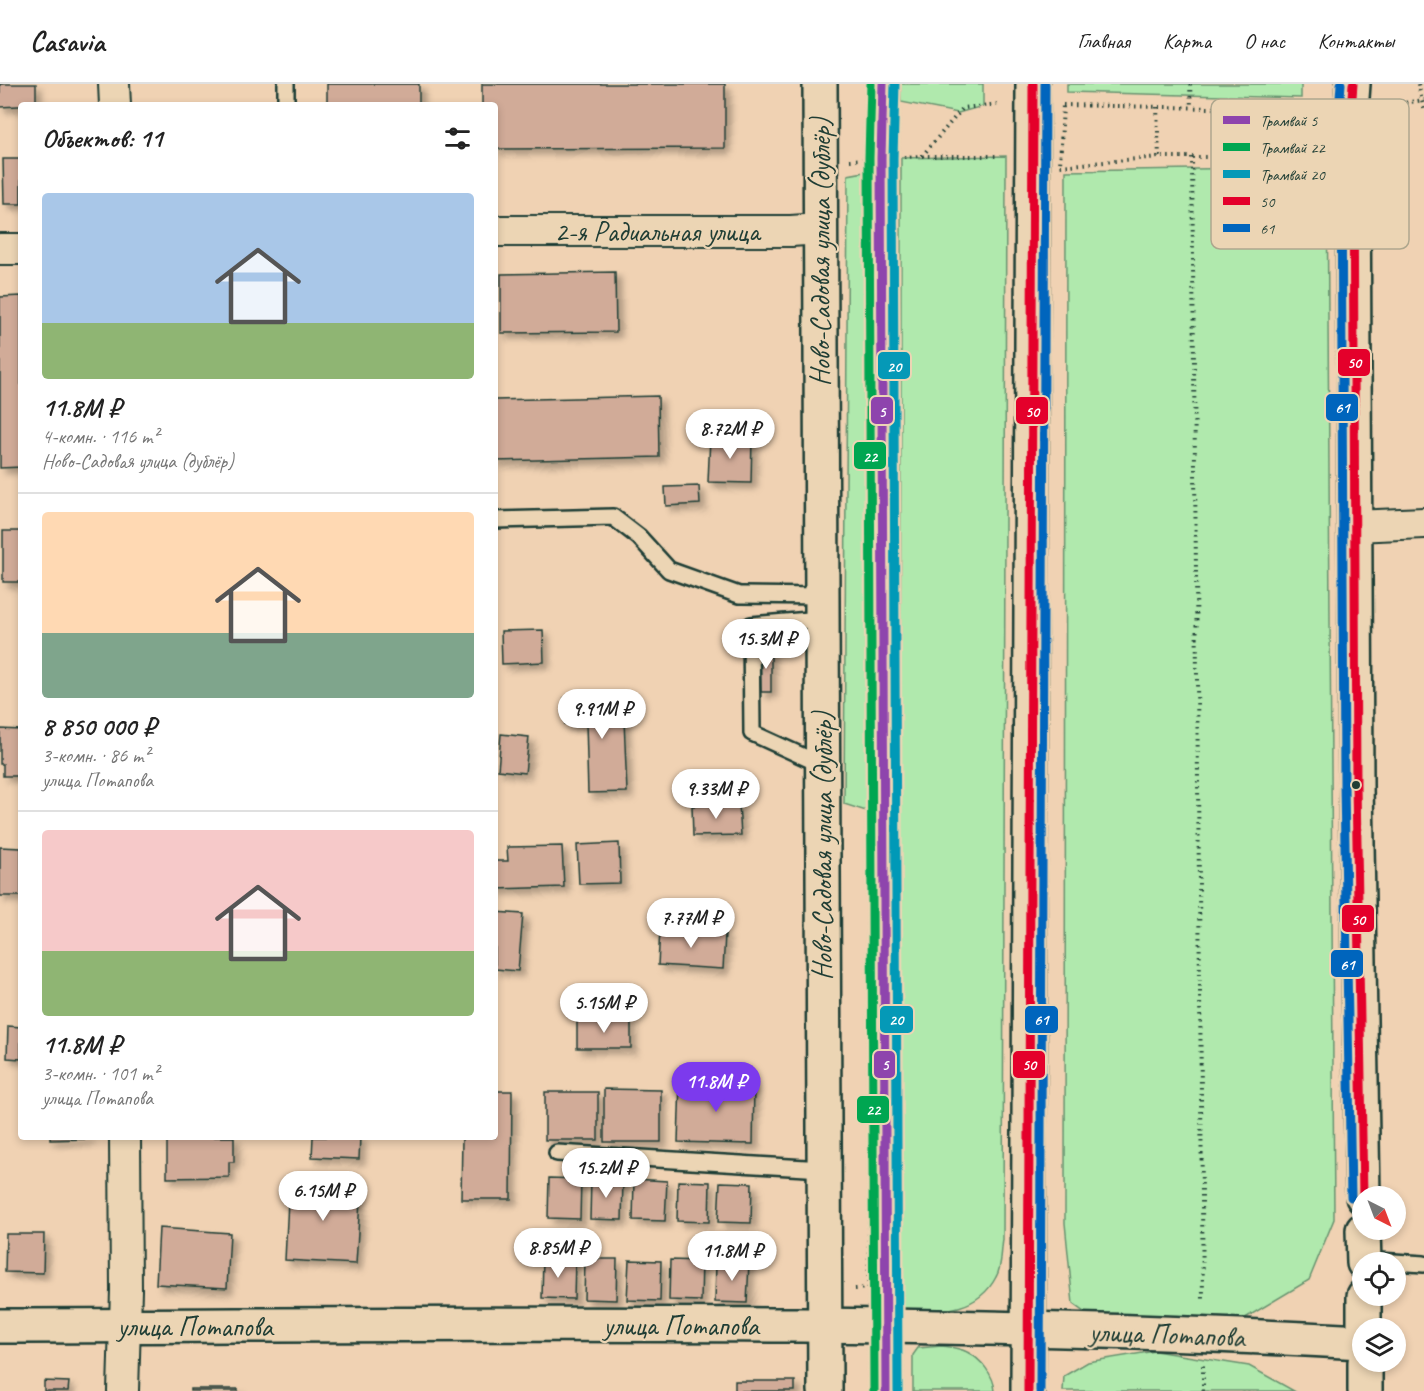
<!DOCTYPE html>
<html lang="ru">
<head>
<meta charset="utf-8">
<style>
	:root { --surface:#fff; --page:#f6f6f6; --text:#222; --muted:#767676; --line:#e0e0e0; --accent:#7c3aed }
	body { margin:0; font-family:Caveat,sans-serif; background:var(--page); color:var(--text); height:100vh; display:flex; flex-direction:column; font-size:22px; white-space:nowrap }
	* { box-sizing:border-box; margin:0 }
	p { font-size:20px; color:var(--muted) }
	.icon { flex:none; width:33px; height:33px; fill:none; stroke:currentColor; stroke-width:2; stroke-linecap:round; stroke-linejoin:round }
	.map { position:relative; flex:1; overflow:hidden }
	.panel { position:absolute; left:18px; top:18px; width:480px; height:1038px; display:flex; flex-direction:column; background:var(--surface); border-radius:6px; box-shadow:0 3px 9px #0003 }
	.panel>* { flex:none }
	.needle { width:39px; rotate:138deg }
	.controls { position:absolute; left:1352px; top:1102px; display:grid; gap:12px }
	.controls a { display:grid; place-items:center; width:54px; height:54px; border-radius:50%; background:var(--surface); box-shadow:0 3px 9px #0003; font-size:30px }
	.price { position:absolute; translate:-50% -51px; padding:0 14px; border-radius:21px; background:#fff; color:#222; font-size:20px; line-height:39px; filter:drop-shadow(0 2px 3px #0008) }
	.price::after { content:''; position:absolute; left:50%; top:36px; width:18px; height:14px; margin-left:-9px; background:inherit; clip-path:polygon(0 0,100% 0,50% 100%) }
	.price.on { background:var(--accent); color:#fff }
	ul { padding:0; list-style:none }
	li { display:grid; align-content:center; gap:12px; height:318px; padding:0 24px }
	li+li { border-top:2px solid var(--line) }
	li span { display:grid; place-items:center; height:186px; border-radius:6px; color:#555 }
	li>.icon { margin-inline-start:auto }
	span .icon { width:108px; height:108px; fill:#fffc; stroke-width:1 }
	li b { font-size:26px }
	h2 { display:flex; justify-content:space-between; align-items:center; height:72px; padding:0 24px; font-size:26px }
	header { display:flex; align-items:center; gap:36px; box-sizing:border-box; height:84px; padding:0 30px; background:var(--surface); border-bottom:2px solid var(--line) }
	header strong { font-size:28px }
	nav { display:flex; gap:33px; margin-inline-start:auto; font-size:21px }
	.map>svg:first-child { display:block }
</style>
</head>
<body>
<header>
<strong>Casavia</strong>
<nav><a>Главная</a><a>Карта</a><a>О нас</a><a>Контакты</a></nav>
</header>
<div class="map">
<svg width="1424" height="1307" viewBox="0 0 1424 1307">
	<defs>
		<filter id="shadow"><feDropShadow dx="5.5" dy="5.5" stdDeviation="3" flood-color="#0004"/></filter>
	</defs>
	<rect width="100%" height="100%" fill="#f0d2b3"/>
	<filter id="ink" filterUnits="userSpaceOnUse"><feTurbulence type="fractalNoise" baseFrequency=".0167" numOctaves="2"/><feDisplacementMap in="SourceGraphic" scale="12" xChannelSelector="R" yChannelSelector="G"/><feConvolveMatrix kernelMatrix="1 2 1 2 8 2 1 2 1" color-interpolation-filters="sRGB"/></filter>
	<g filter="url(#ink)">
		<g fill="#b0e9ad" stroke="#689370" stroke-width="1.5">
			<path d="M901 0H983V22L958 29 901 18Z"/>
			<path d="M1067 0H1301V14L1067 8Z"/>
			<path d="M1006 72 1003 1156C1001 1167 1002 1184 996 1193 977 1230 937 1227 901 1228V74Z"/>
			<path d="M1327 83 1334 1135 1309 1196 1242 1236 1110 1247 1073 1220 1065 1139 1066 87Z"/>
			<path d="M870 87 866 727 844 720 848 91Z"/>
			<path d="M942 1262C950 1263 960 1264 967 1268 981 1275 994 1291 995 1307H913V1271L918 1264Z"/>
			<path d="M1155 1267 1249 1282 1294 1307H1063L1064 1292 1088 1278Z"/>
		</g>
		<g fill="#d1ab98" stroke="#1f3d34" stroke-width="1.5" filter="url(#shadow)">
			<path d="M0 0H36V21L0 23Z"/>
			<rect x="327" y="0" width="92" height="21"/>
			<path d="M482 0H725V64L495 65V21H482Z"/>
			<path d="M3 75H21V120H4Z"/>
			<path d="M615 188 616 248 501 249V190Z"/>
			<path d="M21 212V383L0 384V213Z"/>
			<path d="M658 312 659 373 495 377V316Z"/>
			<path d="M710 353 752 354 751 399 708 398Z"/>
			<path d="M699 402 700 420 666 422 665 403Z"/>
			<rect x="3" y="447" width="18" height="51"/>
			<path d="M543 546 544 578 502 580 501 547Z"/>
			<path d="M760 565H771V608H761Z"/>
			<path d="M623 612 627 708 588 709 586 639 565 640 564 614Z"/>
			<path d="M0 645 21 646V692H3V680H0Z"/>
			<path d="M501 650 529 653 525 689 498 686Z"/>
			<path d="M739 720 741 751 693 752 692 722Z"/>
			<path d="M619 759 620 799 579 800 577 761Z"/>
			<path d="M562 762 564 803 495 805V777H508L507 763Z"/>
			<path d="M0 763 21 764V812H0Z"/>
			<path d="M495 828 523 830 518 887 495 885Z"/>
			<path d="M660 845 725 850 723 885 658 881Z"/>
			<rect x="577" y="937" width="54" height="27"/>
			<path d="M8 942 21 943V975L7 974Z"/>
			<path d="M680 998 754 1000 753 1060 678 1058Z"/>
			<path d="M604 1005 661 1006V1058H604Z"/>
			<path d="M495 1007H512L511 1115H461L462 1053H495Z"/>
			<rect x="545" y="1008" width="53" height="48"/>
			<path d="M50 1053H88V1055L50 1056Z"/>
			<path d="M167 1053H234V1078H229V1093L167 1094Z"/>
			<path d="M313 1053H360L359 1075 312 1073Z"/>
			<path d="M549 1094 581 1095 580 1135 548 1134Z"/>
			<path d="M591 1094 623 1096 622 1136 590 1135Z"/>
			<path d="M634 1095 667 1097 665 1137 633 1136Z"/>
			<path d="M289 1097 361 1101 356 1180 285 1176Z"/>
			<path d="M678 1097 710 1098 709 1138 677 1137Z"/>
			<path d="M720 1098 752 1099 751 1139 718 1138Z"/>
			<path d="M159 1144 230 1149 227 1204 156 1200Z"/>
			<path d="M6 1150H44L43 1189 5 1188Z"/>
			<path d="M543 1174 575 1175 574 1215 542 1214Z"/>
			<path d="M585 1175H617L616 1216 584 1215Z"/>
			<path d="M629 1176 661 1177 660 1217 627 1216Z"/>
			<path d="M670 1176 702 1177 701 1217 669 1216Z"/>
			<path d="M716 1178 749 1179 747 1219 715 1218Z"/>
			<path d="M44 1297 69 1298 68 1307H44Z"/>
			<rect x="735" y="1297" width="60" height="10"/>
			<rect x="190" y="1305" width="48" height="2"/>
		</g>
		<g fill="none" stroke-linecap="round" stroke-linejoin="round">
			<defs>
				<g id="lane">
					<path d="M286 0V21"/>
					<path d="M495 436 613 433 639 453 669 486 739 511 821 512"/>
					<path d="M821 535 751 541 752 649 822 681"/>
					<path d="M557 1069 823 1085"/>
					<path d="M1364 1176 1424 1180"/>
				</g>
				<g id="street">
					<path d="M114 0 115 21"/>
					<path d="M495 147H791L819 145"/>
					<path d="M0 165H21"/>
					<path d="M1354 442 1424 439"/>
					<path d="M123 1307 126 1206 125 1053"/>
				</g>
				<g id="secondary">
					<path d="M820 0 825 1307"/>
					<path d="M0 1242C454 1241 909 1233 1362 1258"/>
				</g>
				<g id="primary">
					<path d="M1353 0 1351 27 1353 75 1356 701 1363 1113"/>
					<path d="M1363 1146 1364 1179"/>
					<path d="M1364 1212V1245"/>
					<path d="M1365 1278V1307"/>
					<path d="M1028 1307 1033 0"/>
				</g>
			</defs>
			<use href="#lane" stroke="#1f3d34" stroke-width="20"/>
			<use href="#street" stroke="#1f3d34" stroke-width="34"/>
			<use href="#secondary" stroke="#1f3d34" stroke-width="38"/>
			<use href="#primary" stroke="#1f3d34" stroke-width="38"/>
			<g stroke="#1f3d34" stroke-width="4" stroke-dasharray="1.5 4.5" stroke-linecap="butt">
				<path d="M1190 0 1191 24"/>
				<path d="M1418 0 1424 25"/>
				<path d="M1063 21 1313 26 1301 86 1241 73H1159L1060 82Z"/>
				<path d="M1382 22 1424 16"/>
				<path d="M1157 23 1159 73"/>
				<path d="M922 72 963 24 1000 20"/>
				<path d="M1192 73 1203 1219"/>
				<path d="M1241 73 1243 25"/>
				<path d="M850 76 922 72H996"/>
				<path d="M855 1205 868 1204 871 990"/>
				<path d="M1203 1307V1281"/>
			</g>
			<use href="#lane" stroke="#ecd5b4" stroke-width="15"/>
			<use href="#street" stroke="#ecd5b4" stroke-width="30"/>
			<use href="#secondary" stroke="#ecd5b4" stroke-width="33"/>
			<use href="#primary" stroke="#ecd5b4" stroke-width="33"/>
			<defs>
				<g id="bus-1">
					<path d="M1353 0 1351 27 1353 75 1356 701 1363 1113"/>
					<path d="M1028 1307 1033 0"/>
				</g>
				<g id="bus-2">
					<path d="M1341 0 1339 27 1341 75 1344 701 1351 1113"/>
					<path d="M1040 1307 1045 0"/>
				</g>
			</defs>
			<use href="#bus-1" stroke="#ecd5b4" stroke-width="14"/>
			<use href="#bus-2" stroke="#ecd5b4" stroke-width="14"/>
			<use href="#bus-1" stroke="#e4002b" stroke-width="9"/>
			<use href="#bus-2" stroke="#0065bd" stroke-width="9"/>
			<defs>
				<path id="tram-1" d="M883 0 881 74 886 1307"/>
				<path id="tram-2" d="M871 0 869 74 874 1307"/>
				<path id="tram-3" d="M895 0 893 74 898 1307"/>
			</defs>
			<use href="#tram-1" stroke="#ecd5b4" stroke-width="14"/>
			<use href="#tram-2" stroke="#ecd5b4" stroke-width="14"/>
			<use href="#tram-3" stroke="#ecd5b4" stroke-width="14"/>
			<use href="#tram-1" stroke="#8e44ad" stroke-width="9"/>
			<use href="#tram-2" stroke="#00a651" stroke-width="9"/>
			<use href="#tram-3" stroke="#0599b7" stroke-width="9"/>
		</g>
	</g>
	<circle fill="#1f3d34" stroke="#ecd5b4" stroke-width="2" cx="1356" cy="701" r="5"/>
	<g text-anchor="middle" stroke-width="4.5" stroke-linejoin="round" paint-order="stroke">
		<g font-size="28" fill="#1f3d34" stroke="#ecd5b4">
			<text x="657" y="157">2-я Радиальная улица</text>
			<text transform="translate(820 168) rotate(-90)" y="10">Ново-Садовая улица (дублёр)</text>
			<text transform="translate(822 762) rotate(-90)" y="10">Ново-Садовая улица (дублёр)</text>
			<text x="681" y="1251">улица Потапова</text>
			<text x="195" y="1252">улица Потапова</text>
			<text transform="translate(1167 1250) rotate(2)" y="10">улица Потапова</text>
		</g>
	</g>
	<rect x="1211" y="15" width="198" height="150" rx="9" fill="#ecd5b4" stroke="#aea78e" stroke-width="1.5"/>
	<rect x="1223" y="32" width="27" height="8" fill="#8e44ad"/>
	<rect x="1223" y="59" width="27" height="8" fill="#00a651"/>
	<rect x="1223" y="86" width="27" height="8" fill="#0599b7"/>
	<rect x="1223" y="113" width="27" height="8" fill="#e4002b"/>
	<rect x="1223" y="140" width="27" height="8" fill="#0065bd"/>
	<g font-size="16" fill="#1f3d34">
		<text x="1260" y="42">Трамвай 5</text>
		<text x="1260" y="69">Трамвай 22</text>
		<text x="1260" y="96">Трамвай 20</text>
		<text x="1260" y="123">50</text>
		<text x="1260" y="150">61</text>
	</g>
	<g stroke="#ecd5b4" stroke-width="2">
		<rect x="1337" y="264" width="34" height="29" rx="6" fill="#e4002b"/>
		<rect x="877" y="267" width="34" height="29" rx="6" fill="#0599b7"/>
		<rect x="1325" y="309" width="34" height="29" rx="6" fill="#0065bd"/>
		<rect x="870" y="312" width="24" height="29" rx="6" fill="#8e44ad"/>
		<rect x="1015" y="312" width="34" height="29" rx="6" fill="#e4002b"/>
		<rect x="853" y="357" width="34" height="29" rx="6" fill="#00a651"/>
		<rect x="1341" y="820" width="34" height="29" rx="6" fill="#e4002b"/>
		<rect x="1330" y="865" width="34" height="29" rx="6" fill="#0065bd"/>
		<rect x="879" y="921" width="35" height="29" rx="6" fill="#0599b7"/>
		<rect x="1024" y="921" width="35" height="29" rx="6" fill="#0065bd"/>
		<rect x="873" y="966" width="23" height="29" rx="6" fill="#8e44ad"/>
		<rect x="1012" y="966" width="34" height="29" rx="6" fill="#e4002b"/>
		<rect x="856" y="1011" width="34" height="29" rx="6" fill="#00a651"/>
	</g>
	<g font-size="16" text-anchor="middle" font-weight="bold" fill="#fff">
		<text x="1354" y="284">50</text>
		<text x="894" y="288">20</text>
		<text x="1342" y="329">61</text>
		<text x="882" y="333">5</text>
		<text x="1032" y="333">50</text>
		<text x="870" y="378">22</text>
		<text x="1358" y="841">50</text>
		<text x="1347" y="886">61</text>
		<text x="896" y="941">20</text>
		<text x="1041" y="941">61</text>
		<text x="885" y="986">5</text>
		<text x="1029" y="986">50</text>
		<text x="873" y="1031">22</text>
	</g>
</svg>
<div class="controls">
<a><svg class="needle" viewBox="-14 -14 28 28"><path d="M0-13l5 13h-10z" fill="#e53935"/><path d="M0 13l5-13h-10z" fill="#767676"/></svg></a>
<a><svg class="icon" aria-label="locate" viewBox="0 0 24 24"><circle cx="12" cy="12" r="6"/><path d="M12 2v4M12 18v4M2 12h4M18 12h4"/></svg></a>
<a><svg class="icon" aria-label="layers" viewBox="0 0 24 24"><path d="M12 4l9 5-9 5-9-5zM3 14l9 5 9-5"/></svg></a>
</div>
<b class="price" style="left:730px;top:376px">8.72M ₽</b>
<b class="price" style="left:766px;top:586px">15.3M ₽</b>
<b class="price" style="left:602px;top:656px">9.91M ₽</b>
<b class="price" style="left:716px;top:736px">9.33M ₽</b>
<b class="price" style="left:691px;top:865px">7.77M ₽</b>
<b class="price" style="left:604px;top:950px">5.15M ₽</b>
<b class="price on" style="left:716px;top:1029px">11.8M ₽</b>
<b class="price" style="left:606px;top:1115px">15.2M ₽</b>
<b class="price" style="left:323px;top:1138px">6.15M ₽</b>
<b class="price" style="left:558px;top:1195px">8.85M ₽</b>
<b class="price" style="left:732px;top:1198px">11.8M ₽</b>
<section class="panel">
<h2>Объектов: 11<svg class="icon" aria-label="filters" viewBox="0 0 24 24"><path d="M4 7h16M4 17h16"/><circle cx="9" cy="7" r="2"/><circle cx="15" cy="17" r="2"/></svg></h2>
<ul>
<li><span style="background:linear-gradient(#a9c7e8 70%,#8fb573 0)"><svg class="icon" aria-label="home" viewBox="0 0 24 24"><path d="M3 11l9-7 9 7M6 9v11h12V9"/></svg></span><div><b>11.8M ₽</b><p>4-комн. · 116 m²</p><p>Ново-Садовая улица (дублёр)</p></div></li>
<li><span style="background:linear-gradient(#ffd9b3 65%,#7fa58c 0)"><svg class="icon" aria-label="home" viewBox="0 0 24 24"><path d="M3 11l9-7 9 7M6 9v11h12V9"/></svg></span><div><b>8 850 000 ₽</b><p>3-комн. · 86 m²</p><p>улица Потапова</p></div></li>
<li><span style="background:linear-gradient(#f6c9c9 65%,#8fb573 0)"><svg class="icon" aria-label="home" viewBox="0 0 24 24"><path d="M3 11l9-7 9 7M6 9v11h12V9"/></svg></span><div><b>11.8M ₽</b><p>3-комн. · 101 m²</p><p>улица Потапова</p></div></li>
</ul>
</section>
</div>
</body>
</html>
